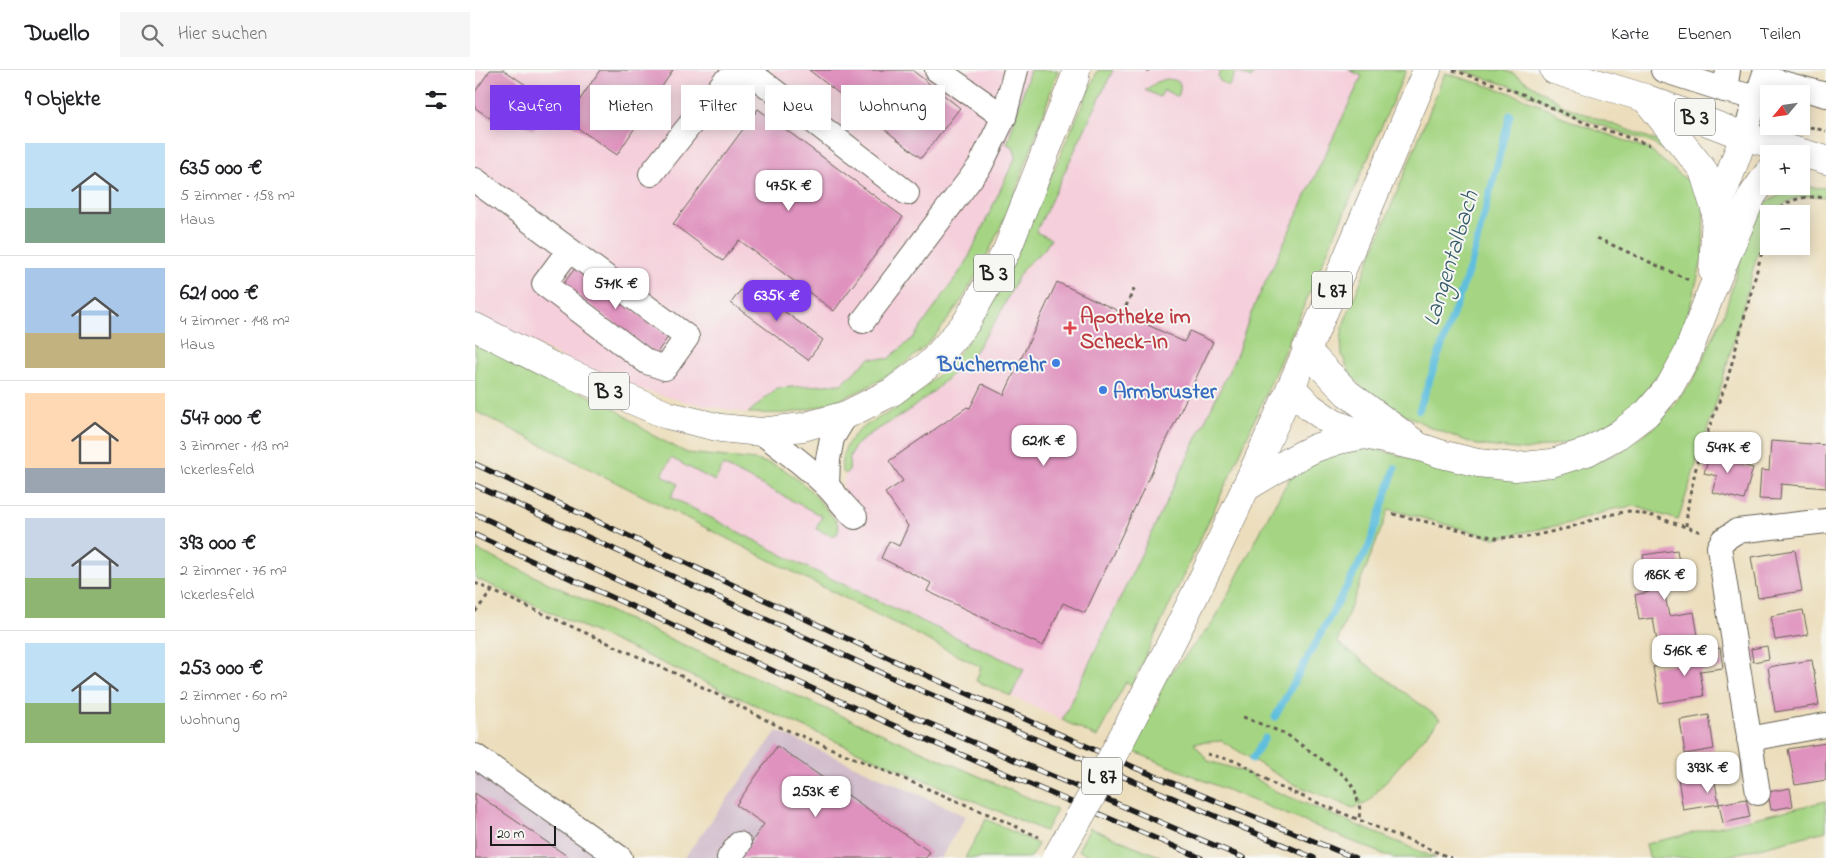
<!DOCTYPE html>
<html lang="de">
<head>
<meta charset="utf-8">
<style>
	:root { --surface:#fff; --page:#f6f6f6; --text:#202124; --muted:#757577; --line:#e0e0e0; --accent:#7c3aed }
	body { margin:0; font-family:"Indie Flower",sans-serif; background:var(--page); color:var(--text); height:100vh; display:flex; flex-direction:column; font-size:19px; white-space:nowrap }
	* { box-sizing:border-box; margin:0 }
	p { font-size:16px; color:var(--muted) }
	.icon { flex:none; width:28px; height:28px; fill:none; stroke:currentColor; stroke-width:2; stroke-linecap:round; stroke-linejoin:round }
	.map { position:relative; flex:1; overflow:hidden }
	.drawer { display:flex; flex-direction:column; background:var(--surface); width:475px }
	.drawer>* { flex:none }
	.hud { position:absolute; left:15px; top:15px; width:475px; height:45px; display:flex; gap:10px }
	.needle { width:32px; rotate:241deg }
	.fabs { position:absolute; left:1285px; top:15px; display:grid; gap:10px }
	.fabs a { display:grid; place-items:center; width:50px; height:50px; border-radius:0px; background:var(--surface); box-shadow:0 2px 12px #0003; font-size:25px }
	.scale { position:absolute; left:15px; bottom:12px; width:66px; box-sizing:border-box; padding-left:5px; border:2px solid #1c1c1c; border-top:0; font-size:14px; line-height:18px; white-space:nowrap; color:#1c1c1c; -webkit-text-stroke:4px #f6f6f2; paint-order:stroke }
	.price { position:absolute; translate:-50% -42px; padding:0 11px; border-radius:10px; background:#fff; color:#222; font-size:16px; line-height:32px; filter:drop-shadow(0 1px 2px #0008) }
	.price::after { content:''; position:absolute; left:50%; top:30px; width:15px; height:11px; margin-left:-8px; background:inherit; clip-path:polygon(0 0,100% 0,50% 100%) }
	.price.active { background:var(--accent); color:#fff }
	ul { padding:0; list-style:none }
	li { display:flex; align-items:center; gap:15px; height:125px; padding:0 25px }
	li+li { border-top:1px solid var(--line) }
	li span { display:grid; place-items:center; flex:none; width:140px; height:100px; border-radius:0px; color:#555 }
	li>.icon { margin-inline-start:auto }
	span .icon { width:60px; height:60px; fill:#fffc; stroke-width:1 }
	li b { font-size:21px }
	h2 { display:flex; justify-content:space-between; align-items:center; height:60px; padding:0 25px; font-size:21px }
	.chip { padding:0 18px; border-radius:0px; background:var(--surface); box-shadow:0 2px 12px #0003; font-size:18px; line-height:45px }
	.chip.active { background:var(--accent); color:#fff }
	header { display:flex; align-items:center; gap:30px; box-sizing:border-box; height:70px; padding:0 25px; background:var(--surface); border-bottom:1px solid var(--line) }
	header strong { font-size:24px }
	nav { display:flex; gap:28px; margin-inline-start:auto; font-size:18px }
	.search { width:350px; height:45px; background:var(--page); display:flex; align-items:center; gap:12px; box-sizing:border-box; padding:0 18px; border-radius:0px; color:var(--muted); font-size:19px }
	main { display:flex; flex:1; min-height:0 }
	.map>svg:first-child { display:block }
</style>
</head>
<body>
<header>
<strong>Dwello</strong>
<div class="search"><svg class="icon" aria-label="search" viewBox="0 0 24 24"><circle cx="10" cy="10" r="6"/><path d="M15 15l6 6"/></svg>Hier suchen</div>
<nav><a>Karte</a><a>Ebenen</a><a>Teilen</a></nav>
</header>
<main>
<section class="drawer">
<h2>9 Objekte<svg class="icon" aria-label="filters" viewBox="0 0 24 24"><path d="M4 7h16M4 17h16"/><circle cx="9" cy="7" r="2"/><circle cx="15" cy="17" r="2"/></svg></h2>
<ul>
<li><span style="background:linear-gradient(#bfe0f5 65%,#7fa58c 0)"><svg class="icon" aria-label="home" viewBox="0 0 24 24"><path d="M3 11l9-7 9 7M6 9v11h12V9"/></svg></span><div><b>635 000 €</b><p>5 Zimmer · 158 m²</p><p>Haus</p></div></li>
<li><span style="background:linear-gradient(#a9c7e8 65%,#c2b280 0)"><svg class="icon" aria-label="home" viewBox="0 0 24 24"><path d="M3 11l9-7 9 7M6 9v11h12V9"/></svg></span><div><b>621 000 €</b><p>4 Zimmer · 148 m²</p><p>Haus</p></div></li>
<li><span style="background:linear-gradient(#ffd9b3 75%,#9aa5b1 0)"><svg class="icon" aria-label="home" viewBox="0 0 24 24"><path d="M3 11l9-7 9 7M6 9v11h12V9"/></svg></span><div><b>547 000 €</b><p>3 Zimmer · 113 m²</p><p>Ickerlesfeld</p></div></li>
<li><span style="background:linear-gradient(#c9d6e8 60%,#8fb573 0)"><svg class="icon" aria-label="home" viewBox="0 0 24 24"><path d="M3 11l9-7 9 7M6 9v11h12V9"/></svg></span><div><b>393 000 €</b><p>2 Zimmer · 76 m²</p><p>Ickerlesfeld</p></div></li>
<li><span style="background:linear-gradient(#bfe0f5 60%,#8fb573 0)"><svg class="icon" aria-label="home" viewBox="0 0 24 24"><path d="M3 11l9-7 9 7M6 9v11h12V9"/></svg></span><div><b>253 000 €</b><p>2 Zimmer · 60 m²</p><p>Wohnung</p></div></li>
</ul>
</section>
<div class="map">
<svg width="1351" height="788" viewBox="0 0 1351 788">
	<rect width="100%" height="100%" fill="#f6f6f2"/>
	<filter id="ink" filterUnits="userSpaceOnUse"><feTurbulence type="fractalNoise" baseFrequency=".02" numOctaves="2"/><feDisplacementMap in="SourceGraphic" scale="10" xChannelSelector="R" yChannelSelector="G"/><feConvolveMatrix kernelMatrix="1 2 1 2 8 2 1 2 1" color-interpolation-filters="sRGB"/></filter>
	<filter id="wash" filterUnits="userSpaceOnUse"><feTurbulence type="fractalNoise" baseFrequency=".0096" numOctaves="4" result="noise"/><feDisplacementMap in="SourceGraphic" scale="20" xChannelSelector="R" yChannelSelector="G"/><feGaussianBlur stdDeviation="1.12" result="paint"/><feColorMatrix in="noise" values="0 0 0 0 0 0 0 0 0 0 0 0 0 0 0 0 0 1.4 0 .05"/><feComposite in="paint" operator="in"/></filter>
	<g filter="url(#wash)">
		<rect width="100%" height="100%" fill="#ecdebc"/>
		<g fill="#f5cfdb">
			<path d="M0 0H555L532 74 538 77 541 86 491 193 439 267 413 289 395 288 366 314 302 318 273 343 208 331 134 311 0 244Z"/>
			<path d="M638 0H874L887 6 776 243 762 284 587 650 536 626 548 599 327 495 196 427 203 414 186 405 196 388 240 410 248 395 347 446 364 459 362 452 370 404 374 401 375 386 380 376 395 364 432 342 459 321 487 296 498 284 522 249 544 205 576 170 561 162Z"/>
		</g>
		<g fill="#d1bdcc">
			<path d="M302 661 491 746 466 788H209Z"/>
			<path d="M0 682 153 788H0Z"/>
		</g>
		<g fill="#a5d583" stroke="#607850">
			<path d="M555 0H583C554 86 522 190 464 261 430 303 368 335 314 343 301 344 286 343 273 343L302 318 366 314 395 288 413 289 439 267 491 193 541 86 538 77 532 74Z"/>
			<path d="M623 0H638L561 162 576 169 569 180 550 196 544 205 522 249 498 284 459 321 432 342 395 364 380 376 375 386 374 401 370 404 367 401C365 390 370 377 376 369 388 353 411 346 427 335 470 304 501 267 525 220Z"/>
			<path d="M745 0H780L776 8 761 1 754 16 745 11 743 7Z"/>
			<path d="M874 0H931L759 397 657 615 651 612 622 667 587 650 762 284 776 243 887 6Z"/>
			<path d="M985 0H1028L1039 4 1092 37 1193 75 1212 101 1192 83 1177 73 1109 49 1032 15Z"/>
			<path d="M970 3 1033 22 1075 39 1088 48 1173 79 1212 110 1224 115 1229 125 1228 186 1209 261 1188 302 1163 333 1133 354 1095 372 1050 380 1002 375 955 357 898 328 876 306 867 285 866 269 869 253Z"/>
			<path d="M691 9C705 10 708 12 703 27L689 20 685 27 670 20 682 12Z"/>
			<path d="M1321 116 1351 118V127C1330 124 1312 128 1298 144H1294V151L1289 160 1245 320 1203 450 1159 436 1138 439 1095 453 1020 468 914 439 862 572 965 649 892 733 878 738 816 713 747 671 719 673 733 691 771 702 800 721 961 788H918L657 681 684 630 679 627 685 616 739 551 798 437 815 408 835 391 867 379 898 378 973 399 1103 397 1142 384 1182 355 1219 309 1250 241 1275 157 1285 136Z"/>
			<path d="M0 271 139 338 177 365 212 383 281 390 299 395 313 402 334 419 362 452 364 459 362 464 357 466 341 459 347 446 248 395 240 411 196 388 187 405 203 414 196 427 327 495 549 599 536 626 501 611 506 597 0 341Z"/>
			<path d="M0 479C193 569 387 656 582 740L570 761 393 686 0 508Z"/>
			<path d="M1351 731V761L1245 788H1174L1171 774Z"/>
			<path d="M511 749 563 774 555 788H490Z"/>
			<path d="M615 758 689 788H619L603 780Z"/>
		</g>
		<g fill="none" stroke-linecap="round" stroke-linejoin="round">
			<g stroke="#60bfde" stroke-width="7">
				<path d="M944 340 997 191 1035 45"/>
				<path d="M800 647 894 476 920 398"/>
				<path d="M777 689 790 668"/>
			</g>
		</g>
		<g id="blocks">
			<g fill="#df92be">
				<path d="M15 0H29L77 33 58 60 29 40 21 52 0 38V22Z"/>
				<path d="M125 0H198L142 85 91 50Z"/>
				<path d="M334 0H437L485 38 446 88Z"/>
				<path d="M283 39 428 147 359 241 264 170 248 191 198 154Z"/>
				<path d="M101 197 193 267 181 284 88 214Z"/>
				<path d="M582 212 709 272 715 261 738 272 610 543 588 533 568 576 452 521 456 513 406 488 414 471 424 476 433 456 410 423 428 411 414 391 489 339 492 337 495 338 507 314 529 325Z"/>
				<path d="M271 213 348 270 333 290 256 233Z"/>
				<path d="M1296 371 1351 375V418L1306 414 1305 430 1284 429 1286 400 1294 401Z"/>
				<path d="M1238 373 1250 376 1246 389 1278 398 1269 430 1237 422 1242 406 1229 403Z"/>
				<path d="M1202 480 1208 517 1189 520 1194 546 1219 542 1224 571 1183 578 1178 548 1164 550 1160 525 1174 522 1168 485Z"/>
				<path d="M1320 480 1327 521 1283 528 1276 487Z"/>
				<path d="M1328 540 1333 565 1300 570 1296 546Z"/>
				<path d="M1292 576 1294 589 1278 592 1276 579Z"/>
				<path d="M1245 578 1248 598 1225 601 1229 626 1184 633 1178 597 1223 590 1222 582Z"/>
				<path d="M1337 590 1344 635 1300 642 1293 597Z"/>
				<path d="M1234 645 1239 679 1210 684 1205 650Z"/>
				<path d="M1351 673V710L1320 715 1313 679Z"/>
				<path d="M302 676 455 782 451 788H265L289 754 261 735Z"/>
				<path d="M1237 696 1244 734 1271 729 1275 747 1248 753 1244 734 1208 740 1202 702Z"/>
				<path d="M1315 718 1318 736 1296 740 1293 722Z"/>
				<path d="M0 723 95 788H0Z"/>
			</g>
		</g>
	</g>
	<g filter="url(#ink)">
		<use href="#blocks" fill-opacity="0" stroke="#656054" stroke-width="1"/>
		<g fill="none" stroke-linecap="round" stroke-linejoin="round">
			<defs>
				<g id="minor">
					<path d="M462 0 529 47"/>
					<path d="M1188 0 1250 20 1282 28"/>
					<path d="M1289 8 1351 25"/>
					<path d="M1250 20 1253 0"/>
					<path d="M1269 66 1291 0"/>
					<path d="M176 104 249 12 273 1 432 123"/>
					<path d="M0 110 212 267 190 298 172 292 69 214 94 180"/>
					<path d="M388 251 505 96 529 47 541 0"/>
					<path d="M286 362C308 379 331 395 351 415 361 425 369 437 380 447"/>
					<path d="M352 416 353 389 357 368 371 345"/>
					<path d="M1274 669 1351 655"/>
					<path d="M0 686 145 788"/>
					<path d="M1283 723 1244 477 1248 470 1262 461 1351 451"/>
					<path d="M254 788 264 774"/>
				</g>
				<g id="major">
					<path d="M1079 0 1170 28 1269 66 1351 90"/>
					<path d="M1171 29 1228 100 1241 142"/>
					<path d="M1238 201 1241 142 1269 66"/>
					<path d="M0 257 77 296 192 345 246 358 286 362 328 357 371 345 417 322 457 292 491 253 532 180 600 7 601 0"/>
					<path d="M831 280 872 323 938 372"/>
					<path d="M816 317 835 337 858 353 890 365"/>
					<path d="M770 418 820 388 840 378 864 370 890 365 945 377 966 384 1003 393 1040 397 1077 393 1112 382 1143 365 1172 343 1195 316 1212 285 1237 220 1277 126 1294 102"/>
					<path d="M671 622C776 420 863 209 952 0"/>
				</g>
			</defs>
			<use href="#minor" stroke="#656054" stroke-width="26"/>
			<use href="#major" stroke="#656054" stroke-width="29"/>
			<g stroke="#656054" stroke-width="3" stroke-dasharray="4 4" stroke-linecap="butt">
				<path d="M673 0 674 1"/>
				<path d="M978 0 1045 23 1108 52 1175 75"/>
				<path d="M1327 55 1351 61"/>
				<path d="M1300 144C1314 128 1331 125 1351 128"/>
				<path d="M1122 168 1216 211"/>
				<path d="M644 251 660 217"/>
				<path d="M918 444 1021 468 1053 467 1093 458 1133 445 1154 441 1178 446 1226 462"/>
				<path d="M1211 456 1213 434 1224 384 1252 311 1294 156"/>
				<path d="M0 513 204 605 305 657 520 747 564 767"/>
				<path d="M0 542 17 521"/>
				<path d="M768 647 811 664 871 707 880 720 885 739 884 750"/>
				<path d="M732 684 764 692 802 716 976 788"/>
			</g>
			<use href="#minor" stroke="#fff" stroke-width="24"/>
			<use href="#major" stroke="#fff" stroke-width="28"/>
			<defs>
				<g id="rail">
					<path d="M0 394 437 599 663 699 880 788"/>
					<path d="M0 415 431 614 839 788"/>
					<path d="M0 444 420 639 769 788"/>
					<path d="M0 465 413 653 726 788"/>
				</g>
			</defs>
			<use href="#rail" stroke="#1c1c1c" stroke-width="5.5"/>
			<use href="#rail" stroke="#f6f6f2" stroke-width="4" stroke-dasharray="11" stroke-linecap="butt"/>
			<defs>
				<path id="major-bridge" d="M581 788 615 729 671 622"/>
			</defs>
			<use href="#major-bridge" stroke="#656054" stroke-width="29" stroke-linecap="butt"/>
			<use href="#major-bridge" stroke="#fff" stroke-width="28"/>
		</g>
	</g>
	<path fill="#e0444e" stroke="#f6f6f2" stroke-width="2" d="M592.5 250.5h5v5h5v5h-5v5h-5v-5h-5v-5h5z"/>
	<g fill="#3f7fe0" stroke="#f6f6f2" stroke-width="2">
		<circle cx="581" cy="293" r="5"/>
		<circle cx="628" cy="320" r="5"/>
	</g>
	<g text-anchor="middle" stroke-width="4" stroke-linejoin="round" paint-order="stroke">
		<g fill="#f6f6f2" stroke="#5d5d5c" stroke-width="1">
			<rect x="1200" y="28.5" width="40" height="37" rx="4"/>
			<rect x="499" y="184.5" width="40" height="37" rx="4"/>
			<rect x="837" y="201.5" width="40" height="37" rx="4"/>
			<rect x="114" y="302.5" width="40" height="37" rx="4"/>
			<rect x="607" y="687.5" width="40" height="37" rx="4"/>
		</g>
		<g font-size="21" font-weight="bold" fill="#1c1c1c">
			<text x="1220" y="54">B 3</text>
			<text x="519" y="210">B 3</text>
			<text x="857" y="227">L 87</text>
			<text x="134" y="328">B 3</text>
			<text x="627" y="713">L 87</text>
		</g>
		<g font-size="22" font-weight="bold" fill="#be3a42" stroke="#f6f6f2" text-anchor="start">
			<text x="605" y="253">Apotheke im<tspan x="605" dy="25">Scheck-In</tspan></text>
		</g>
		<g font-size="22" font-weight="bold" fill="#366cbe" stroke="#f6f6f2" text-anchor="end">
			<text x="571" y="301">Büchermehr</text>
			<text x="638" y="328" text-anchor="start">Armbruster</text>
		</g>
		<g font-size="24" font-style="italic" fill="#375d6a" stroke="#f6f6f2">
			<text transform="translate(975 188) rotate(-73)" y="8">Langentalbach</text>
		</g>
	</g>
</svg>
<div class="fabs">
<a><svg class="needle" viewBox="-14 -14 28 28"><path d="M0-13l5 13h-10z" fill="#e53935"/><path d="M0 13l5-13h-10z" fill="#757577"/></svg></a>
<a>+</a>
<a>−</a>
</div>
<div class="scale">20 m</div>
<b class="price" style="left:314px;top:142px">475K €</b>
<b class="price" style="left:141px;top:240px">571K €</b>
<b class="price active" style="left:302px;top:252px">635K €</b>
<b class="price" style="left:569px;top:397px">621K €</b>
<b class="price" style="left:1253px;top:404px">547K €</b>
<b class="price" style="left:1190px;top:531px">186K €</b>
<b class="price" style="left:1210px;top:607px">516K €</b>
<b class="price" style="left:1233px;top:724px">393K €</b>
<b class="price" style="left:341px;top:748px">253K €</b>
<div class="hud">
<a class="chip active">Kaufen</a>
<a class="chip">Mieten</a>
<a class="chip">Filter</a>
<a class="chip">Neu</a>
<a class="chip">Wohnung</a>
</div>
</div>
</main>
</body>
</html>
